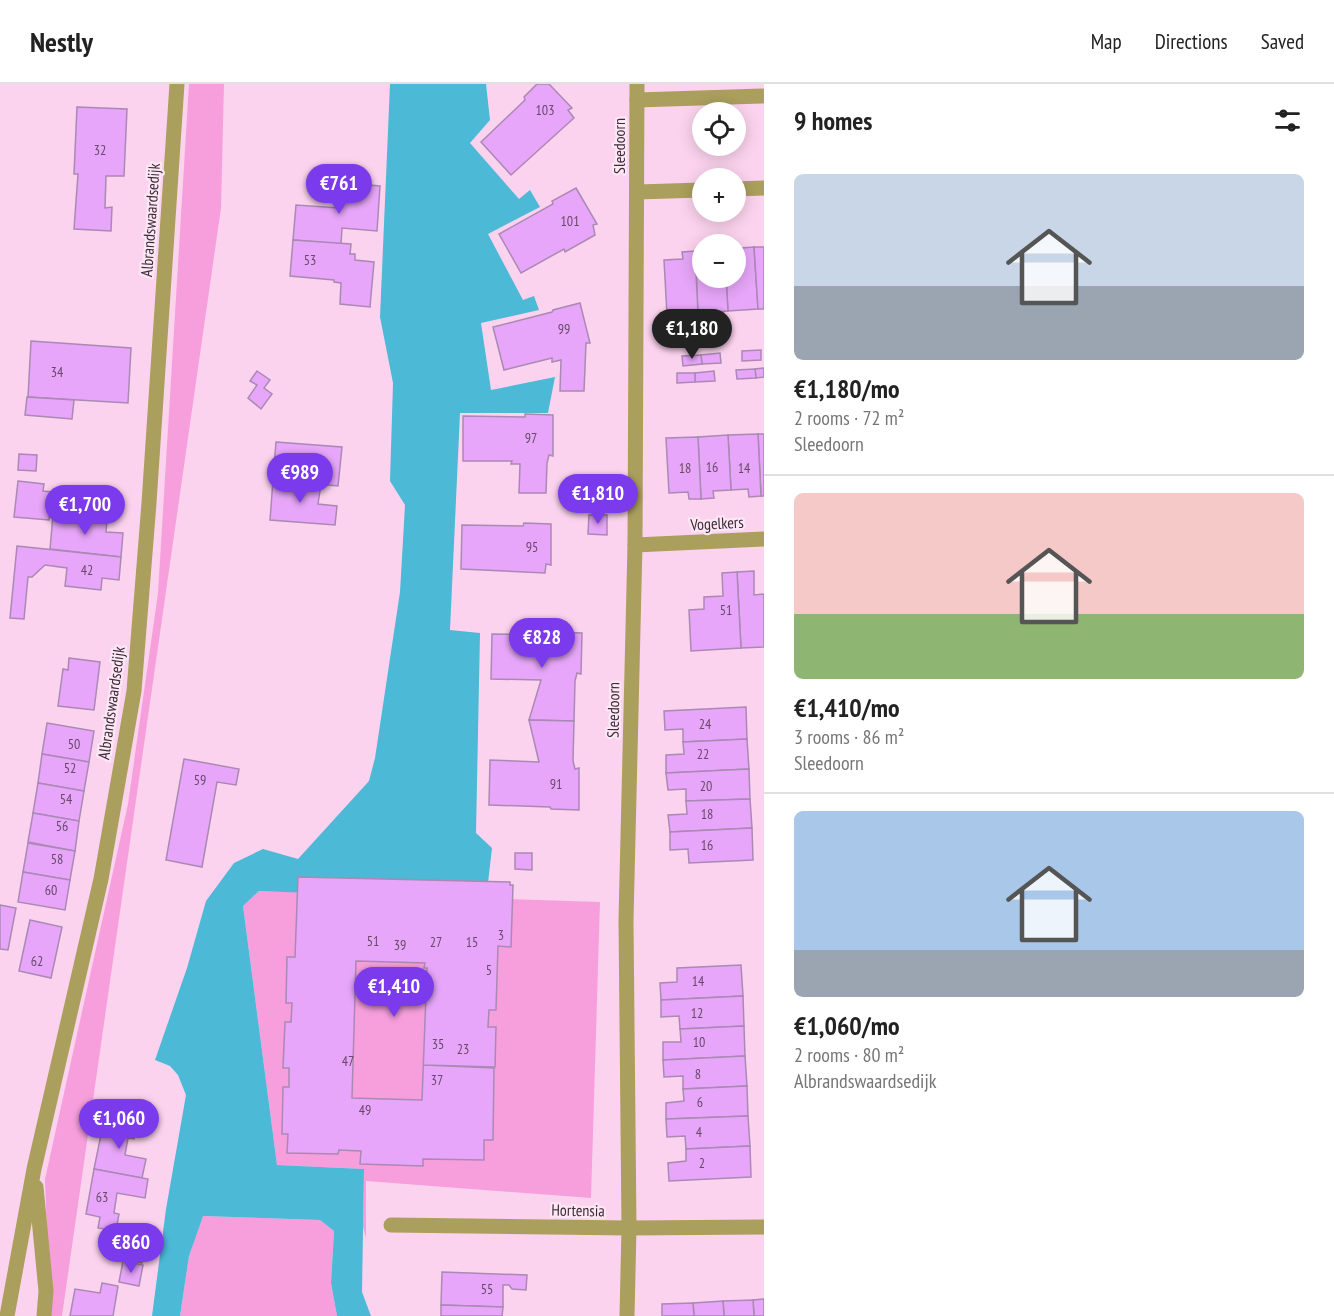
<!DOCTYPE html>
<html lang="en">
<head>
<meta charset="utf-8">
<style>
	:root { --surface:#fff; --page:#f6f6f6; --text:#222; --muted:#767676; --line:#e0e0e0; --accent:#7c3aed }
	body { margin:0; font-family:"PT Sans Narrow",sans-serif; background:var(--page); color:var(--text); height:100vh; display:flex; flex-direction:column; font-size:22px; white-space:nowrap }
	* { box-sizing:border-box; margin:0 }
	p { font-size:20px; color:var(--muted) }
	.icon { flex:none; width:33px; height:33px; fill:none; stroke:currentColor; stroke-width:2; stroke-linecap:round; stroke-linejoin:round }
	.map { position:relative; flex:1; overflow:hidden }
	.details { display:flex; flex-direction:column; background:var(--surface); width:570px }
	.details>* { flex:none }
	.fabs { position:absolute; left:692px; top:18px; display:grid; gap:12px }
	.fabs a { display:grid; place-items:center; width:54px; height:54px; border-radius:50%; background:var(--surface); box-shadow:0 3px 15px #0003; font-size:30px }
	.price { position:absolute; translate:-50% -51px; padding:0 14px; border-radius:21px; background:var(--accent); color:#fff; font-size:20px; line-height:39px; filter:drop-shadow(0 2px 3px #0008) }
	.price::after { content:''; position:absolute; left:50%; top:36px; width:18px; height:14px; margin-left:-9px; background:inherit; clip-path:polygon(0 0,100% 0,50% 100%) }
	.price.current { background:#222; color:#fff }
	ul { padding:0; list-style:none }
	li { display:grid; align-content:center; gap:12px; height:318px; padding:0 30px }
	li+li { border-top:2px solid var(--line) }
	li span { display:grid; place-items:center; height:186px; border-radius:9px; color:#555 }
	li>.icon { margin-inline-start:auto }
	span .icon { width:108px; height:108px; fill:#fffc; stroke-width:1 }
	li b { font-size:26px }
	h2 { display:flex; justify-content:space-between; align-items:center; height:72px; padding:0 30px; font-size:26px }
	header { display:flex; align-items:center; gap:36px; box-sizing:border-box; height:84px; padding:0 30px; background:var(--surface); border-bottom:2px solid var(--line) }
	header strong { font-size:28px }
	nav { display:flex; gap:33px; margin-inline-start:auto; font-size:21px }
	main { display:flex; flex:1; min-height:0 }
	.map>svg:first-child { display:block }
</style>
</head>
<body>
<header>
<strong>Nestly</strong>
<nav><a>Map</a><a>Directions</a><a>Saved</a></nav>
</header>
<main>
<div class="map">
<svg width="764" height="1232" viewBox="0 0 764 1232">
	<rect width="100%" height="100%" fill="#fcd3ee"/>
	<g fill="#f79fdd">
		<path d="M189 0H224L221 124 62 1232H48L49 1206 45 1095 128 720 158 509Z"/>
		<path d="M259 807 600 818 591 1114 366 1097V1154L363 1143 364 1085 277 1081 243 822Z"/>
		<path d="M202 1132 320 1136 334 1147 331 1199 337 1232H180L189 1172Z"/>
	</g>
	<path fill="#4cb9d6" d="M390 0H486L490 36 470 59 519 115 530 106 540 123 488 150 523 216 534 212 539 226 481 239 491 306 555 293 548 329H460L450 546 480 549 476 749 492 764 486 816 259 807 243 822 277 1081 364 1085 362 1208 371 1232H337L331 1199 334 1147 320 1136 203 1132 189 1172 180 1232H152L166 1125 186 1011 178 991 170 982 155 976 187 884 206 817 234 779 263 765 298 775 369 697 375 674 400 508 405 421 390 397 393 299 380 233Z"/>
	<g fill="#e7a6f9" stroke="#aa89b4" stroke-width="1.5" fill-rule="evenodd">
		<path d="M537 0H549L572 24 568 26 574 34 511 91 481 58 525 16 524 13Z"/>
		<path d="M77 23 127 25 124 92H106L105 124 112 123 111 147 74 145 78 90H74Z"/>
		<path d="M337 98 380 102 377 147 342 144 341 160 293 156 296 121 340 124 341 99Z"/>
		<path d="M576 104 597 140 593 141 595 151 565 168 564 165 521 189 499 150 553 120 552 117Z"/>
		<path d="M293 156 351 160 350 170H355V176L374 178 370 223 340 220 341 199 334 198V196L290 192Z"/>
		<path d="M754 163 758 225 728 227 726 194H735V172L743 171 742 164Z"/>
		<path d="M754 163H764V225H758Z"/>
		<path d="M702 166V194H726L728 227 698 229 695 167Z"/>
		<path d="M695 167 698 229 667 231 664 176 683 175 682 168Z"/>
		<path d="M580 219 590 259H586L584 307H560L561 276 552 278V274L504 286 493 243 552 228 553 226Z"/>
		<path d="M31 257 131 264 128 319 28 313Z"/>
		<path d="M761 266V276L742 277V267Z"/>
		<path d="M720 269 721 279 702 280 701 271Z"/>
		<path d="M701 271 702 280 683 282 682 272Z"/>
		<path d="M764 284V293L756 294 755 285Z"/>
		<path d="M755 285 756 294 737 295 736 286Z"/>
		<path d="M257 287 270 296 264 304 272 310 261 325 248 314 257 301 250 297Z"/>
		<path d="M714 287 715 297 695 298V289Z"/>
		<path d="M677 289H695V298L677 299Z"/>
		<path d="M27 313 74 316 72 335 25 331Z"/>
		<path d="M525 330 553 331V372L549 371 547 379 546 409H519L520 380H511L512 377H463V332L525 333Z"/>
		<path d="M758 350H764V412H761Z"/>
		<path d="M758 350 761 412 749 413 748 405 731 406 728 351Z"/>
		<path d="M728 351 731 406 713 407 714 414 701 415 698 353Z"/>
		<path d="M698 353 701 415H689L688 408 669 409 666 354Z"/>
		<path d="M276 358 342 363 338 402 273 396Z"/>
		<path d="M19 370 37 371 36 387 18 386Z"/>
		<path d="M273 396 321 400 318 420 337 422 335 441 270 436Z"/>
		<path d="M18 397 44 400 43 407 52 408 49 436 14 433Z"/>
		<path d="M53 431 107 436 106 448 123 449 121 473 50 465Z"/>
		<path d="M589 431H607V451L588 450Z"/>
		<path d="M524 439 551 440V481L546 480 545 489 461 485 462 441 523 442Z"/>
		<path d="M17 462 121 473 119 496 102 494 101 506 65 502 67 484 45 481 32 493H28L24 535 10 534Z"/>
		<path d="M754 487V511L764 510V563L741 564 737 488Z"/>
		<path d="M737 488 741 564 691 567 689 526 704 525V513L723 512 722 489Z"/>
		<path d="M554 548 582 549 581 590 577 589 575 597 574 637 529 636 541 596 491 595 492 550 553 551Z"/>
		<path d="M69 574 100 578 94 626 58 622 63 585 68 586Z"/>
		<path d="M746 623 747 655 683 658V645L665 646 664 627Z"/>
		<path d="M529 636 574 637 573 677 575 685 579 684V726L551 725 550 723 489 721 490 676 539 678Z"/>
		<path d="M47 639 94 647 89 678 42 670Z"/>
		<path d="M747 655 749 685 666 689V671L684 670 683 658Z"/>
		<path d="M42 670 89 678 84 707 38 699Z"/>
		<path d="M184 675 239 685 236 701 217 698 202 783 166 776Z"/>
		<path d="M749 685 750 715 686 717V705L668 706 666 689Z"/>
		<path d="M38 699 84 707 79 737 33 729Z"/>
		<path d="M750 715 752 744 670 748 668 731 687 730 686 717Z"/>
		<path d="M33 729 79 737 75 767 28 758Z"/>
		<path d="M752 744 753 776 689 779 688 765 670 766V748Z"/>
		<path d="M28 759 75 767 70 796 23 788Z"/>
		<path d="M515 769H532V786L515 785Z"/>
		<path d="M23 788 70 796 65 826 18 818Z"/>
		<path d="M298 793 510 798V801H513L511 863 498 862 496 926H489L488 943H496L495 983 423 981 494 984 493 1056H484V1076L423 1075V1082L360 1080 361 1067 339 1066 338 1070 287 1069 288 1050H282L283 1003H289V984H283L285 938H291L292 919H286L287 873H295ZM356 877 425 879 424 884H427L422 1016 352 1014Z"/>
		<path d="M0 821 16 824 8 866 0 865Z"/>
		<path d="M30 836 62 843 51 894 19 887Z"/>
		<path d="M741 881 743 912 661 916 660 899 677 898V884Z"/>
		<path d="M743 912 744 942 680 945 679 932 661 933V916Z"/>
		<path d="M744 942 745 972 663 976V958H681L680 945Z"/>
		<path d="M745 972 747 1002 683 1005V992L664 993 663 976Z"/>
		<path d="M747 1002 748 1032 666 1035V1019L684 1017 683 1005Z"/>
		<path d="M748 1032 750 1062 686 1065 685 1052 667 1053 666 1035Z"/>
		<path d="M119 1033 137 1037 134 1055 128 1054 125 1071 146 1075 142 1094 94 1085 103 1041 117 1044Z"/>
		<path d="M750 1062 751 1093 669 1097 668 1079 686 1077V1065Z"/>
		<path d="M94 1085 148 1095 145 1114 117 1109 114 1129 119 1130 116 1147 98 1144 100 1133 86 1130Z"/>
		<path d="M123 1155 146 1160 142 1179 119 1173Z"/>
		<path d="M123 1177 143 1181 139 1202 119 1198Z"/>
		<path d="M442 1188 527 1191 526 1206 512 1205 509 1201H503V1223L441 1221Z"/>
		<path d="M102 1199 118 1202 113 1232H70L75 1205 100 1209Z"/>
		<path d="M764 1215V1232H754L753 1216Z"/>
		<path d="M753 1216 754 1232H724L723 1217Z"/>
		<path d="M723 1217 724 1232H694L693 1219Z"/>
		<path d="M693 1219 694 1232H662V1220Z"/>
		<path d="M441 1221 503 1223 502 1232H441Z"/>
	</g>
	<g fill="none" stroke-linecap="round" stroke-linejoin="round">
		<g stroke="#ab9f5d" stroke-width="15">
			<path d="M637 16 762 12"/>
			<path d="M735 105 764 104"/>
			<path d="M637 108 702 106"/>
			<path d="M635 461 764 455"/>
			<path d="M36 1103 46 1207 44 1232"/>
			<path d="M391 1141 629 1144 764 1143"/>
			<path d="M7 1232 34 1085 101 795 134 607 149 419 177 0"/>
			<path d="M627 1232 629 1144 626 836 635 461 637 0"/>
		</g>
	</g>
	<g text-anchor="middle" stroke-width="4.5" stroke-linejoin="round" paint-order="stroke">
		<g font-size="14" fill="#684968">
			<text x="545" y="31">103</text>
			<text x="100" y="71">32</text>
			<text x="570" y="142">101</text>
			<text x="310" y="181">53</text>
			<text x="564" y="250">99</text>
			<text x="57" y="293">34</text>
			<text x="531" y="359">97</text>
			<text x="712" y="388">16</text>
			<text x="685" y="389">18</text>
			<text x="744" y="389">14</text>
			<text x="532" y="468">95</text>
			<text x="87" y="491">42</text>
			<text x="726" y="531">51</text>
			<text x="705" y="645">24</text>
			<text x="74" y="665">50</text>
			<text x="703" y="675">22</text>
			<text x="70" y="689">52</text>
			<text x="200" y="701">59</text>
			<text x="556" y="705">91</text>
			<text x="706" y="707">20</text>
			<text x="66" y="720">54</text>
			<text x="707" y="735">18</text>
			<text x="62" y="747">56</text>
			<text x="707" y="766">16</text>
			<text x="57" y="780">58</text>
			<text x="51" y="811">60</text>
			<text x="501" y="856">3</text>
			<text x="373" y="862">51</text>
			<text x="436" y="863">27</text>
			<text x="472" y="863">15</text>
			<text x="400" y="866">39</text>
			<text x="37" y="882">62</text>
			<text x="489" y="891">5</text>
			<text x="698" y="902">14</text>
			<text x="697" y="934">12</text>
			<text x="699" y="963">10</text>
			<text x="438" y="965">35</text>
			<text x="463" y="970">23</text>
			<text x="348" y="982">47</text>
			<text x="698" y="995">8</text>
			<text x="437" y="1001">37</text>
			<text x="700" y="1023">6</text>
			<text x="365" y="1031">49</text>
			<text x="699" y="1053">4</text>
			<text x="702" y="1084">2</text>
			<text x="102" y="1118">63</text>
			<text x="487" y="1210">55</text>
		</g>
		<g font-size="16" fill="#3d2a37" stroke="#fce7f5">
			<text transform="translate(619 62) rotate(-90)" y="6">Sleedoorn</text>
			<text transform="translate(150 136) rotate(-86)" y="6">Albrandswaardsedijk</text>
			<text transform="translate(717 439) rotate(-3)" y="6">Vogelkers</text>
			<text transform="translate(111 619) rotate(-82)" y="6">Albrandswaardsedijk</text>
			<text transform="translate(613 626) rotate(-89)" y="6">Sleedoorn</text>
			<text transform="translate(578 1126) rotate(1)" y="6">Hortensia</text>
		</g>
	</g>
</svg>
<div class="fabs">
<a><svg class="icon" aria-label="locate" viewBox="0 0 24 24"><circle cx="12" cy="12" r="6"/><path d="M12 2v4M12 18v4M2 12h4M18 12h4"/></svg></a>
<a>+</a>
<a>−</a>
</div>
<b class="price" style="left:339px;top:131px">€761</b>
<b class="price current" style="left:692px;top:276px">€1,180</b>
<b class="price" style="left:300px;top:420px">€989</b>
<b class="price" style="left:598px;top:441px">€1,810</b>
<b class="price" style="left:85px;top:452px">€1,700</b>
<b class="price" style="left:542px;top:585px">€828</b>
<b class="price" style="left:394px;top:934px">€1,410</b>
<b class="price" style="left:119px;top:1066px">€1,060</b>
<b class="price" style="left:131px;top:1190px">€860</b>
</div>
<section class="details">
<h2>9 homes<svg class="icon" aria-label="filters" viewBox="0 0 24 24"><path d="M4 7h16M4 17h16"/><circle cx="9" cy="7" r="2"/><circle cx="15" cy="17" r="2"/></svg></h2>
<ul>
<li><span style="background:linear-gradient(#c9d6e8 60%,#9aa5b1 0)"><svg class="icon" aria-label="home" viewBox="0 0 24 24"><path d="M3 11l9-7 9 7M6 9v11h12V9"/></svg></span><div><b>€1,180/mo</b><p>2 rooms · 72 m²</p><p>Sleedoorn</p></div></li>
<li><span style="background:linear-gradient(#f6c9c9 65%,#8fb573 0)"><svg class="icon" aria-label="home" viewBox="0 0 24 24"><path d="M3 11l9-7 9 7M6 9v11h12V9"/></svg></span><div><b>€1,410/mo</b><p>3 rooms · 86 m²</p><p>Sleedoorn</p></div></li>
<li><span style="background:linear-gradient(#a9c7e8 75%,#9aa5b1 0)"><svg class="icon" aria-label="home" viewBox="0 0 24 24"><path d="M3 11l9-7 9 7M6 9v11h12V9"/></svg></span><div><b>€1,060/mo</b><p>2 rooms · 80 m²</p><p>Albrandswaardsedijk</p></div></li>
</ul>
</section>
</main>
</body>
</html>
